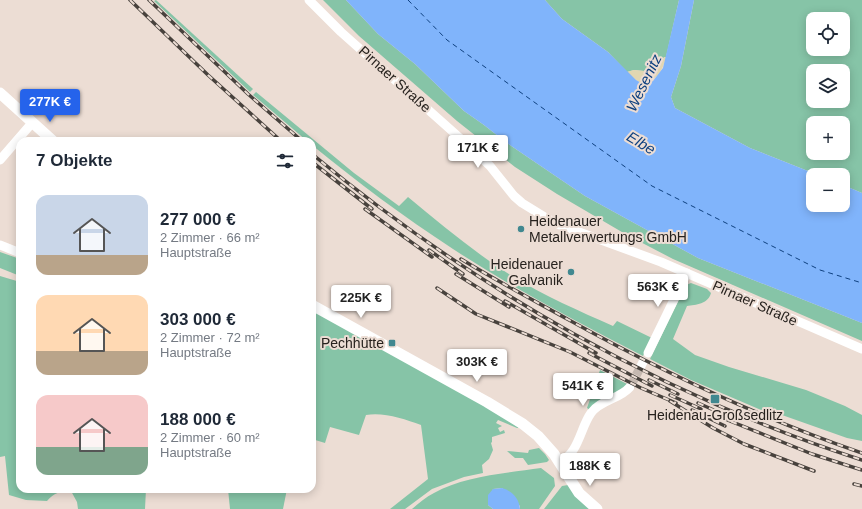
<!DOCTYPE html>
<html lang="de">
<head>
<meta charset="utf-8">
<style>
	:root { --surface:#fff; --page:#f2f2f3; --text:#1f2937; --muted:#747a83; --accent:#2563eb }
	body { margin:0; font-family:Helvetica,sans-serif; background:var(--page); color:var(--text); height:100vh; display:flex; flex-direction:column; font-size:15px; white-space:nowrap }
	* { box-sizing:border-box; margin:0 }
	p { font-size:13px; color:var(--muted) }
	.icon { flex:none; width:22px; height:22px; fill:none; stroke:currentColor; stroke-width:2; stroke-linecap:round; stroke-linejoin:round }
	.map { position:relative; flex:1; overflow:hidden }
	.details { position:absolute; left:16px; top:137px; width:300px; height:356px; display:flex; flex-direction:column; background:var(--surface); border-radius:12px; box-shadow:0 2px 10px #0003 }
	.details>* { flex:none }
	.controls { position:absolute; left:806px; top:12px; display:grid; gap:8px }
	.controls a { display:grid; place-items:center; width:44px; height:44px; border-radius:8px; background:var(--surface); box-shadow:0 2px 10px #0003; font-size:20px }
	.price { position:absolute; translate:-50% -34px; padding:0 9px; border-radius:4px; background:#fff; color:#222; font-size:13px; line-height:26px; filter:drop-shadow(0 1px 2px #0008) }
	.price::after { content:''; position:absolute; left:50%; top:24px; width:12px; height:9px; margin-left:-6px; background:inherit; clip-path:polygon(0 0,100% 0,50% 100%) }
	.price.active { background:var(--accent); color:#fff }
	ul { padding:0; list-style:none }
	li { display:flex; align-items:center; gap:12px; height:100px; padding:0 20px }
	li span { display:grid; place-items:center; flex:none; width:112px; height:80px; border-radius:12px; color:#555 }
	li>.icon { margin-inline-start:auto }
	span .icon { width:48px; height:48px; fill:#fffc; stroke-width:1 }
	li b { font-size:17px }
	h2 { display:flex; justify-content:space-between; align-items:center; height:48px; padding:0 20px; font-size:17px }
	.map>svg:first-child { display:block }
</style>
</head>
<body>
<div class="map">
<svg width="862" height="509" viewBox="0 0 862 509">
	<rect width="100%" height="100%" fill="#ecddd4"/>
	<g fill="#86c4a7" fill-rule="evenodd">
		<path d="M156 0 253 89 250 92 154 1Z"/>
		<path d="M323 0H346L378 34 415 64 464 111 484 125 507 143 585 196 698 258 862 323V341L673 259 627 235 557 194 515 167 457 121 359 36Z"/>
		<path d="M545 0H679L666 57 656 64H650L644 71 634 70 627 72 608 52 562 19Z"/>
		<path d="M694 0H862V193L843 185V175H818L750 148 675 108 671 97 681 66ZM813 19H843V49H813ZM813 71H843V101H813ZM813 123H843V153H813Z"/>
		<path d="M256 92 354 173 399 206 408 197C442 225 475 253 512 276 545 296 579 311 613 326L617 321 652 338 643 356C579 323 514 289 453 249 404 217 357 182 312 145V141H307L253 95Z"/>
		<path d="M0 252 20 259V276L0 268Z"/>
		<path d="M0 276 20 282V489H146L145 509H78L77 502 71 491C60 491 54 493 47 501L26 500 9 495 5 456 0 457Z"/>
		<path d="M691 283 707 289 711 293C708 304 696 305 687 306L673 339 695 355 729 367 806 390 845 406 862 415V441L847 438 782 415 780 418 691 380 650 359 686 285Z"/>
		<path d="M312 309 501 414 519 428H517L498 420 496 423 502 426 498 428 500 432 504 430 505 433 492 437V442L491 443 493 450 489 459 482 465 483 473 464 477 432 489 405 509H390L428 479 421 425C404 419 384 412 366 415L359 435 330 427 325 443 312 439Z"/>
		<path d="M600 370 629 385 590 410 587 408Z"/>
		<path d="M539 448 545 454 549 460 547 462 528 465 523 458H515L507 451 528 453 529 450Z"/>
		<path d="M541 468 554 478 555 486 539 509H520V506L502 488 493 489 488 505 493 509H412C419 503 426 497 434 493 464 476 507 473 541 468Z"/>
		<path d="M568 485 591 509H544L562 486Z"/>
		<path d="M228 489H287L283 509H230Z"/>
	</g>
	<path fill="#e1d7b2" d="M664 57H666C663 70 657 79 645 85L636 80 627 72 634 70 644 71 650 63C657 64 660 63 664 57Z"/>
	<g fill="#80b4fb">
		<path d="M346 0H545L562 19 608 52 636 80 645 85 653 81 663 68 679 0H694L681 66 671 97 675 108 750 148 818 175H813V205H843V185L862 193V323L698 258 585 196 507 143 484 125 464 111 415 64 378 34Z"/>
		<path d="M502 488C512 491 519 498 520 509H493L488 505V495L493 489Z"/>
	</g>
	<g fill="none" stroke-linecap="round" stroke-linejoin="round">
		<path stroke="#0e407f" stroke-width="1" stroke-dasharray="5 4" stroke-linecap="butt" d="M408 0 447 40 652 186 820 270 862 283"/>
		<path stroke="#c5b8b0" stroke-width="9" stroke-dasharray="9 4.5" stroke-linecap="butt" d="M630 387 641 366"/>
		<g stroke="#fff" stroke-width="9">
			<path d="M309 0 341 32 470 147 490 166 514 196 522 203 548 219 560 225 661 262 862 349"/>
			<path d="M0 160 32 123"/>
			<path d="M0 245 20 253"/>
			<path d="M648 353 687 273"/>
			<path d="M641 366 643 362"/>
			<path d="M559 462C579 454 580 428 591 413 600 400 620 399 630 387"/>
		</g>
		<g stroke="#fff" stroke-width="11">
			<path d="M0 93 53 141"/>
			<path d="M312 305 487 402 523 424 538 436 554 454 579 493 597 509"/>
		</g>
		<defs>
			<g id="rail">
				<path d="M130 0 208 75 281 141"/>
				<path d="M149 0 248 94 302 141"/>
				<path d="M312 154C475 289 661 395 862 460"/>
				<path d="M312 162 372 209"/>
				<path d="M365 209 432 257"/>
				<path d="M429 250 463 274"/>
				<path d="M461 259C497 281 533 300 569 320 663 372 760 418 862 453"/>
				<path d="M456 274 509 307"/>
				<path d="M437 288 476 314 570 352 641 388 676 403"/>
				<path d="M505 301 596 353"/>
				<path d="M589 353 652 386"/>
				<path d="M649 380 678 394"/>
				<path d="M670 395 701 409"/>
				<path d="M670 401 713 428 744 444 814 471"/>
				<path d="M698 403 727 416"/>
				<path d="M692 410 725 426"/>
				<path d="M720 417 812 454 862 470"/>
				<path d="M854 484 862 486"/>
			</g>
		</defs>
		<use href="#rail" stroke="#48423d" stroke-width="3.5"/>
		<use href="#rail" stroke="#ecddd4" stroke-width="2" stroke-dasharray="6" stroke-linecap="butt"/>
	</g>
	<g fill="#418890" stroke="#ecddd4" stroke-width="1.5">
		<circle cx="521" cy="229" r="4"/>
		<circle cx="571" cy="272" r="4"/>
		<rect x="388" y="339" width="8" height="8" rx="2"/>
		<rect x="710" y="394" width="10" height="10" rx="2"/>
	</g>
	<g text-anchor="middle" stroke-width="4" stroke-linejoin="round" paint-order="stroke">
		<g font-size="14" fill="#27221e" stroke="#ecddd4">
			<text transform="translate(395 79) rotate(42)" y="5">Pirnaer Straße</text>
			<text transform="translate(755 303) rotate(24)" y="5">Pirnaer Straße</text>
		</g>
		<g font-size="14" fill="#27221e" stroke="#ecddd4" text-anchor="end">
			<text x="529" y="226" text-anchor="start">Heidenauer<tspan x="529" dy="16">Metallverwertungs GmbH</tspan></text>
			<text x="563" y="269">Heidenauer<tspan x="563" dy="16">Galvanik</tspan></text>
			<text x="384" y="348">Pechhütte</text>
			<text x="715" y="420" text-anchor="middle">Heidenau-Großsedlitz</text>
		</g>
		<g font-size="15" font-style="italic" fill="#0e407f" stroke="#ecddd4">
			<text transform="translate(644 83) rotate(-64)" y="5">Wesenitz</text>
			<text transform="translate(641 143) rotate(31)" y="5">Elbe</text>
		</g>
	</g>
</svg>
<div class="controls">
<a><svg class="icon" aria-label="locate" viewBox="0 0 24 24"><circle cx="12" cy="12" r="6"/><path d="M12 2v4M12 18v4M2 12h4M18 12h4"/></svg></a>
<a><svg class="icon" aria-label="layers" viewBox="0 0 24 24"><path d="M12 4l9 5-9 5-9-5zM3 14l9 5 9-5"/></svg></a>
<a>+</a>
<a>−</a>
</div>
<b class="price active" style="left:50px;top:123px">277K €</b>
<b class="price" style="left:478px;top:169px">171K €</b>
<b class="price" style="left:658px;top:308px">563K €</b>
<b class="price" style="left:361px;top:319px">225K €</b>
<b class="price" style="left:477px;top:383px">303K €</b>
<b class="price" style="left:583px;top:407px">541K €</b>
<b class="price" style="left:590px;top:487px">188K €</b>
<section class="details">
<h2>7 Objekte<svg class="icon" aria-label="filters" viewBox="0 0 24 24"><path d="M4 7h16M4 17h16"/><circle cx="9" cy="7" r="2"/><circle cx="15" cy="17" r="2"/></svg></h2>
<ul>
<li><span style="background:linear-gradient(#c9d6e8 75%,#b9a48a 0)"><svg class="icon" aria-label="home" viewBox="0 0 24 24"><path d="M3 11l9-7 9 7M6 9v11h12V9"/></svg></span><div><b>277 000 €</b><p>2 Zimmer · 66 m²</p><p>Hauptstraße</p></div></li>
<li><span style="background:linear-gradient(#ffd9b3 70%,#b9a48a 0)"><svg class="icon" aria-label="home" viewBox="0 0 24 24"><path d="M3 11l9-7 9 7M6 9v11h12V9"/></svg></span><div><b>303 000 €</b><p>2 Zimmer · 72 m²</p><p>Hauptstraße</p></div></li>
<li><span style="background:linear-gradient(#f6c9c9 65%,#7fa58c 0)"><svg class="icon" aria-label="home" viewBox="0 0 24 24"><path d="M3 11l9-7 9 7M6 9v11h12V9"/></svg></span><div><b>188 000 €</b><p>2 Zimmer · 60 m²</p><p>Hauptstraße</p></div></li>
</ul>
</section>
</div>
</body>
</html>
